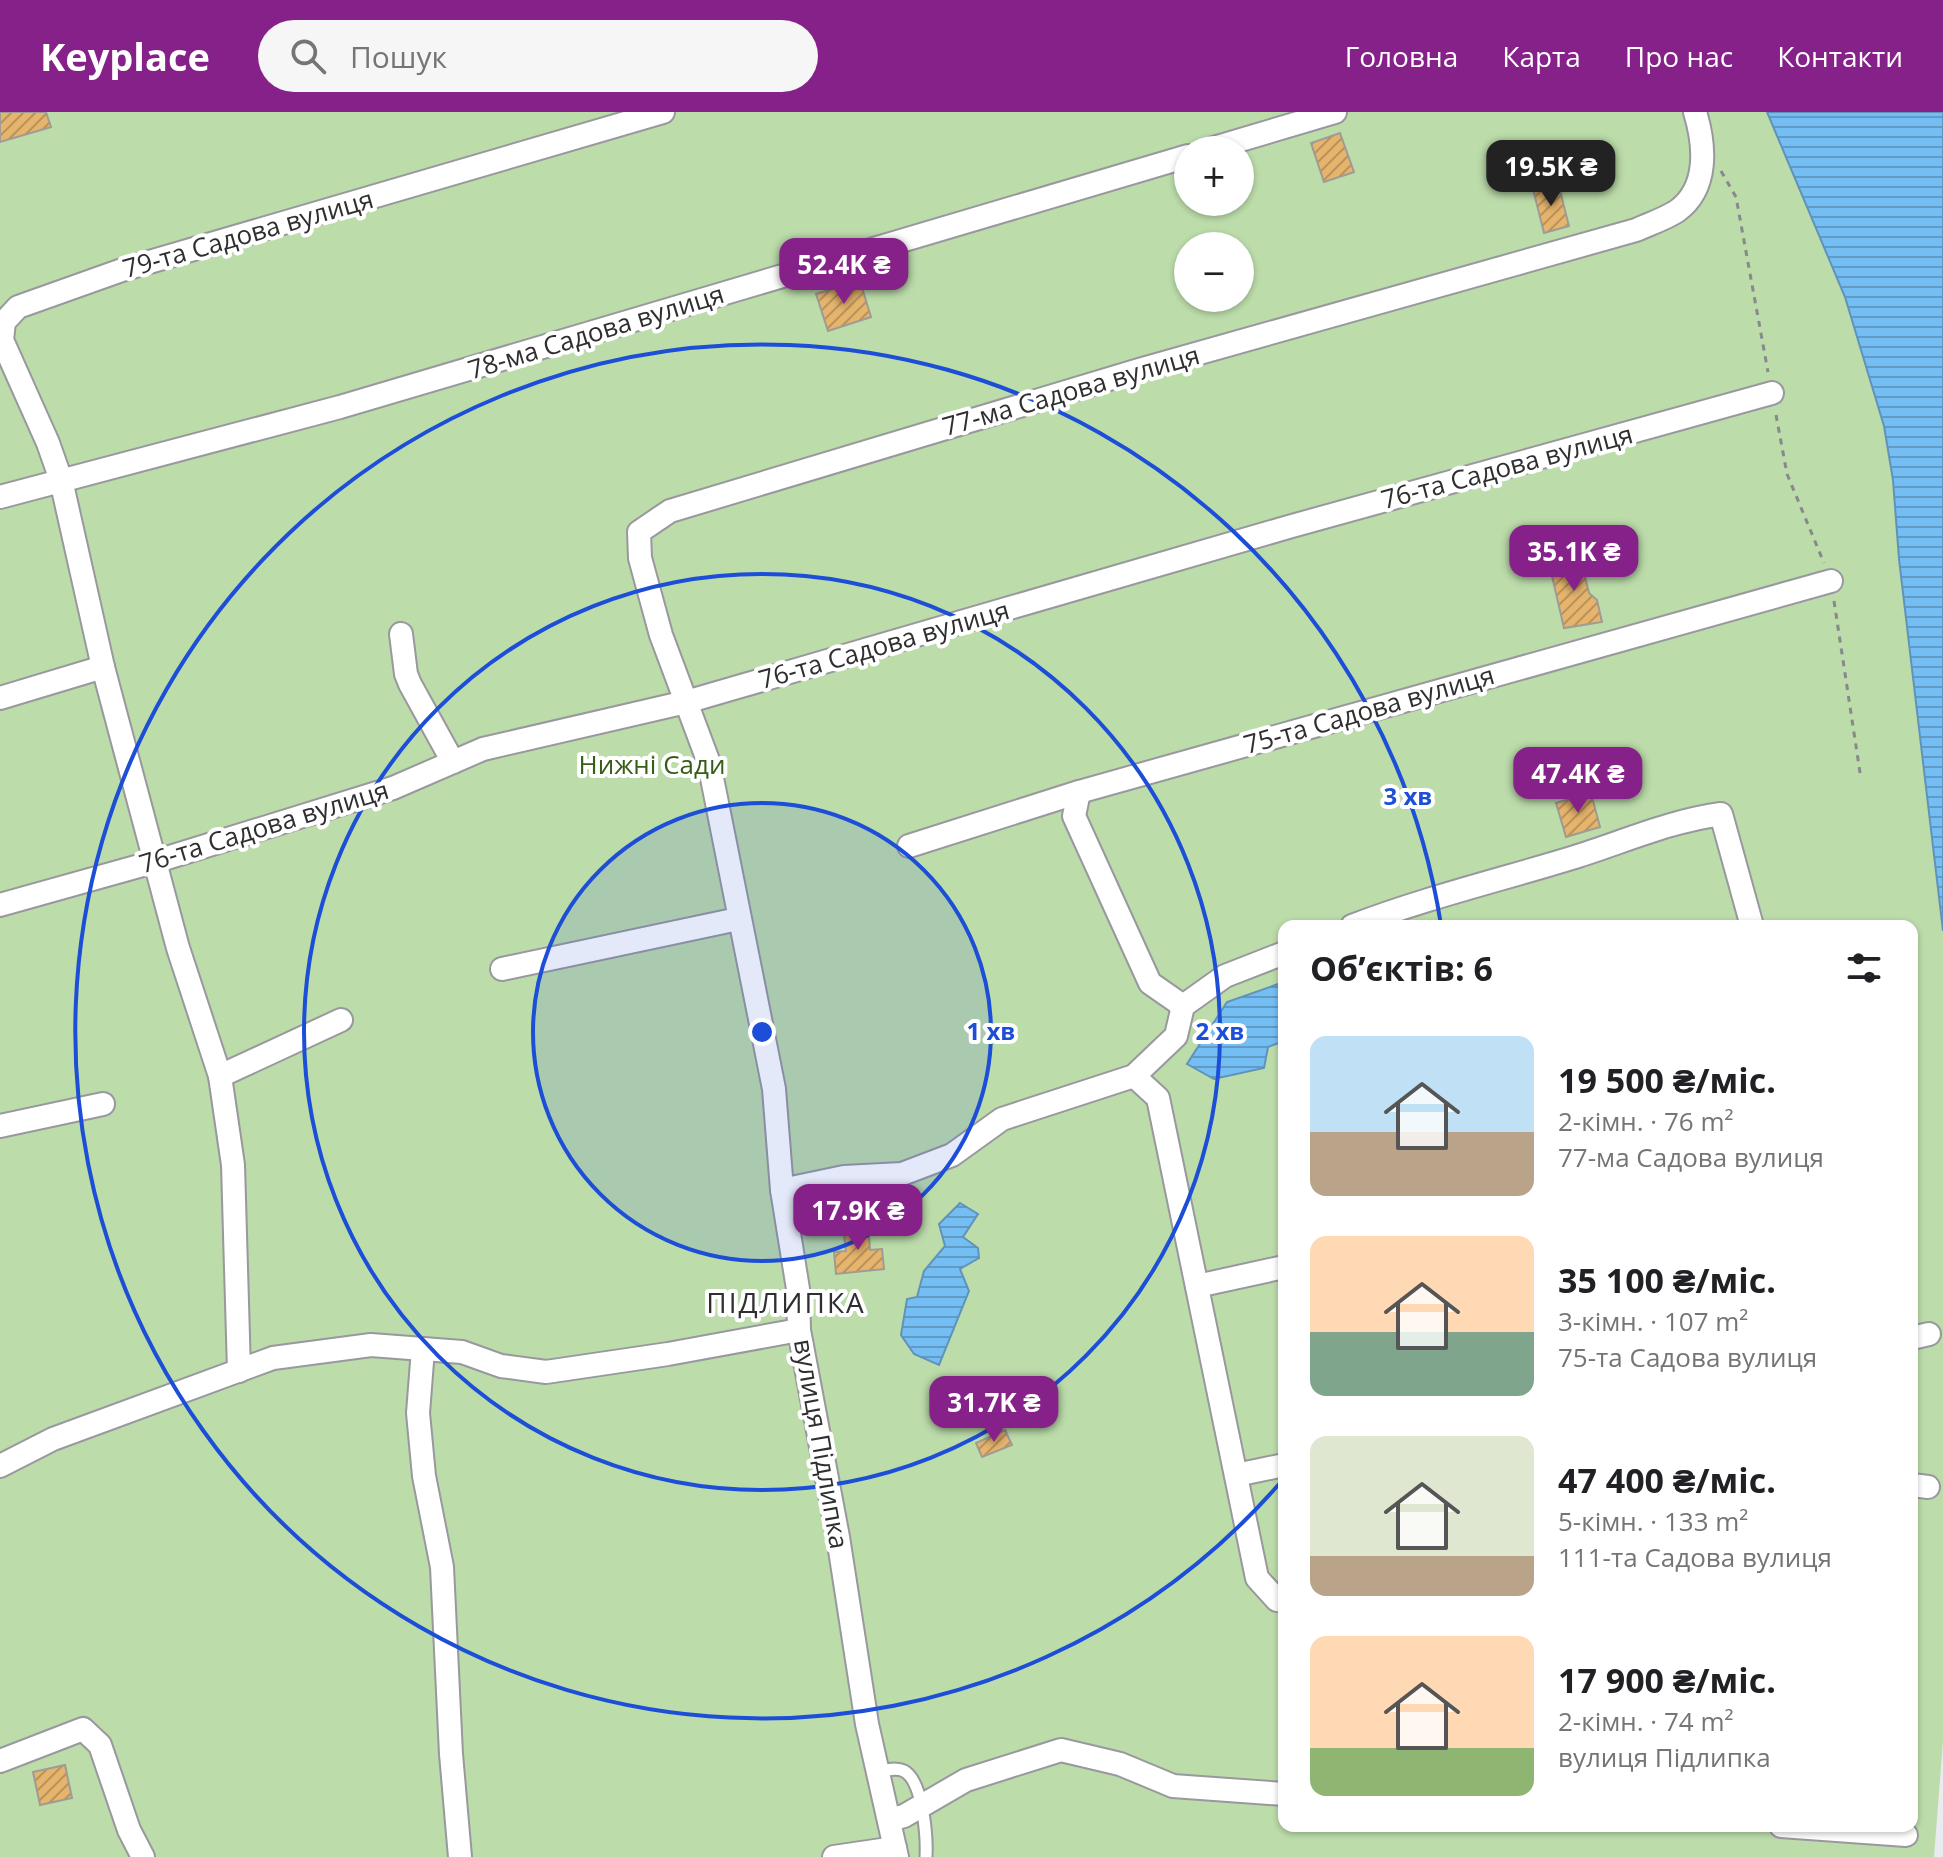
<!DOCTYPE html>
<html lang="uk">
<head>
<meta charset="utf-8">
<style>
	:root { --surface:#fff; --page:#f6f6f6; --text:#202124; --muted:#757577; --accent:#862189 }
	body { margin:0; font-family:"Open Sans",sans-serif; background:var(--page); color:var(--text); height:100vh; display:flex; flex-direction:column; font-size:30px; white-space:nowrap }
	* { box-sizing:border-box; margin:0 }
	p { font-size:26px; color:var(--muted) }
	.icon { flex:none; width:44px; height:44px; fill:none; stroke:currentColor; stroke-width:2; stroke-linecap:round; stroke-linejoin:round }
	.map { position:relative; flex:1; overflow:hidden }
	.sheet { position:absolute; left:1278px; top:808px; width:640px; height:912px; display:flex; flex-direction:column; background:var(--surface); border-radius:16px; box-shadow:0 2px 6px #0004 }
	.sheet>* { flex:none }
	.fabs { position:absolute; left:1174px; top:24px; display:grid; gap:16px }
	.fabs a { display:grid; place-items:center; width:80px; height:80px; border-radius:50%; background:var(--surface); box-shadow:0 2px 6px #0004; font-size:40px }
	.price { position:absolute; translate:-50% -68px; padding:0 18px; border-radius:16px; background:var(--accent); color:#fff; font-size:26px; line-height:52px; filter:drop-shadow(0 2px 4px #0008) }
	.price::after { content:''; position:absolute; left:50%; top:48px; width:24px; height:18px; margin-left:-12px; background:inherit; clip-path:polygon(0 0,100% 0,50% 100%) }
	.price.selected { background:#222; color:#fff }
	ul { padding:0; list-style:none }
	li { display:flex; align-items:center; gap:24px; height:200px; padding:0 32px }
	li span { display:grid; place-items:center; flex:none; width:224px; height:160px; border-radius:16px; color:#555 }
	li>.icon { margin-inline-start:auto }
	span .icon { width:96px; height:96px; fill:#fffc; stroke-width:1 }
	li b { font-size:34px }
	h2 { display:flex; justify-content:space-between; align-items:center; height:96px; padding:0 32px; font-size:34px }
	header { display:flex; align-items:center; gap:48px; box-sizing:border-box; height:112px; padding:0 40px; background:var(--accent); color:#fff }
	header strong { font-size:38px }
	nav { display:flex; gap:44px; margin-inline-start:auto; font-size:28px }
	.search { width:560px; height:72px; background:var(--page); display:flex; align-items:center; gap:20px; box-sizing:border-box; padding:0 28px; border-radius:44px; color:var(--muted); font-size:30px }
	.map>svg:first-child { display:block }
</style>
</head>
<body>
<header>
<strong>Keyplace</strong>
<div class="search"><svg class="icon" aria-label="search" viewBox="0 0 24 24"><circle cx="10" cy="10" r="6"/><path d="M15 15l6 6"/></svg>Пошук</div>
<nav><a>Головна</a><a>Карта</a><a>Про нас</a><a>Контакти</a></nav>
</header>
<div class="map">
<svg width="1943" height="1745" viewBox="0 0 1943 1745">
	<defs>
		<pattern id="water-rules" width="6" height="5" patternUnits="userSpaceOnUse" patternTransform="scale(2)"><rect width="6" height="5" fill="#75bef4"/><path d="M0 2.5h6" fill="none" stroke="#609bc6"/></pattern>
		<pattern id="building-hatch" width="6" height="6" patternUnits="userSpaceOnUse" patternTransform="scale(2)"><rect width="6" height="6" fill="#e6b46c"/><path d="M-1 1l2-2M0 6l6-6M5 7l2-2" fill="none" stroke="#bb9359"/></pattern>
	</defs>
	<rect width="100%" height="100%" fill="#eaeaf1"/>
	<path fill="#bcdcaa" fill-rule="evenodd" d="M0 0H1767L1845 185 1884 314 1893 368 1899 447 1943 819V1629L1934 1745H0ZM1188 38H1240V90H1188ZM1188 134H1240V186H1188ZM1284 814H1912V1714H1284Z"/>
	<g fill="url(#water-rules)" stroke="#6093ba" stroke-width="2">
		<path d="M1767 0H1943V819L1899 447 1893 368 1884 314 1845 185Z"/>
		<path d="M1284 870V929L1268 935 1264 956 1214 967 1187 952 1227 890Z"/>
		<path d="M960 1091 978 1102 963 1125 978 1136 979 1146 960 1157 969 1179 939 1253 914 1242 901 1223 907 1187 917 1185 924 1159 945 1134 939 1112Z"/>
	</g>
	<g fill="url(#building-hatch)" stroke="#9f9b95" stroke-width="2">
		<path d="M0 0H46L51 15 0 30Z"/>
		<path d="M1340 21 1354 60 1324 70 1311 31Z"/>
		<path d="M1558 71 1569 114 1544 121 1533 77Z"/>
		<path d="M860 169 871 205 828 219 816 182Z"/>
		<path d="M1579 441 1589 481 1597 488 1602 510 1564 516 1549 451Z"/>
		<path d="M1591 681 1600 715 1566 725 1556 691Z"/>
		<path d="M868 1112 870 1138 882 1137 884 1157 836 1162 834 1140 846 1139 843 1114Z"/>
		<path d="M1005 1318 1012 1333 982 1345 976 1331Z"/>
		<path d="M65 1653 72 1686 40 1693 33 1660Z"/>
	</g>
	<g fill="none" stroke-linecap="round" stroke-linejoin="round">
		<defs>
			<path id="lane" d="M878 1660C886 1658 896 1655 904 1659 923 1669 927 1725 926 1745"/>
			<g id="street">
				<path d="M1207 38 1335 0"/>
				<path d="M0 385 340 295 1188 44"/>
				<path d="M401 522 406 562 410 572 453 650"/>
				<path d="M0 586 103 555"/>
				<path d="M1079 680 1074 704 1150 871 1183 894"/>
				<path d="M909 734 1079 680 1831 469"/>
				<path d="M0 793 157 749 393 676 483 637 686 590 1292 414 1772 281"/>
				<path d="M1352 814C1425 786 1500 768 1575 745 1623 730 1670 709 1721 702L1752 814"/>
				<path d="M502 857 738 807"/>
				<path d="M220 964 341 908"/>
				<path d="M1134 964 1158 986 1257 1466 1277 1488 1284 1489"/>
				<path d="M0 1014 103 992"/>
				<path d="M782 1078 844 1065 902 1062 952 1043 1002 1007 1134 964 1176 924 1183 894 1225 864 1284 841"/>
				<path d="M1197 1174 1284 1155"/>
				<path d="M1912 1226 1929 1222"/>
				<path d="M423 1237 418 1301 424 1364 442 1455 451 1642 460 1745"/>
				<path d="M239 1259 233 1053 220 964 178 836 103 555 61 368 48 331 2 228 4 210 18 195 122 158 663 0"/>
				<path d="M0 1354 53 1327 273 1246 371 1233 462 1240 501 1254 546 1260 668 1242 799 1218"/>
				<path d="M1236 1363 1284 1353"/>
				<path d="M1912 1373 1928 1375"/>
				<path d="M0 1649 83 1617 100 1633 129 1718 143 1745"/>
				<path d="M889 1708 904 1704 966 1668 1061 1638 1120 1652 1173 1674 1284 1682"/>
				<path d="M1781 1714 1906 1723"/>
				<path d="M834 1745 895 1736"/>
				<path d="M897 1745 867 1612 838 1425 799 1218 798 1177 782 1078 774 977 709 651 661 523 640 446 639 420 670 399 1139 258 1636 118C1649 112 1665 107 1677 99 1709 76 1705 33 1695 0"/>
			</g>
		</defs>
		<use href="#lane" stroke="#98989e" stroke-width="15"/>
		<use href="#street" stroke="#98989e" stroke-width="26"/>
		<g stroke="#88888d" stroke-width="3" stroke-dasharray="6 6" stroke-linecap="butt">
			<path d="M1721 59 1736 85 1768 260"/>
			<path d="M1776 303 1787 362 1824 451"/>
			<path d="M1834 489 1861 667"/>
		</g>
		<use href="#lane" stroke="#fff" stroke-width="11"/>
		<use href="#street" stroke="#fff" stroke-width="22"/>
	</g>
	<circle cx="762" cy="920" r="229" fill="#1d4ed8" fill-opacity=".12"/>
	<g fill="none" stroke="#1d4ed8" stroke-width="4">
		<circle cx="762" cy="920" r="229"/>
		<circle cx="762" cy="920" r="458"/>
		<path d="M1280 1371A687 687 0 1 1 1441 813"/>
	</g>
	<g text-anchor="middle" stroke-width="8" stroke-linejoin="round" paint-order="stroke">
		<g font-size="26" fill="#2f2f31" stroke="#fff">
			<text transform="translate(248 122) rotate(-16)" y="9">79-та Садова вулиця</text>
			<text transform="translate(596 220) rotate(-17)" y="9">78-ма Садова вулиця</text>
			<text transform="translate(1071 279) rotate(-16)" y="9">77-ма Садова вулиця</text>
			<text transform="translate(1507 355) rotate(-15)" y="9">76-та Садова вулиця</text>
			<text transform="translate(884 533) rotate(-16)" y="9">76-та Садова вулиця</text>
			<text transform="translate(1369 598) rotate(-16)" y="9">75-та Садова вулиця</text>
			<text transform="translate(264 715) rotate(-17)" y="9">76-та Садова вулиця</text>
			<text transform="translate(821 1332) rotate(80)" y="9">вулиця Підлипка</text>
		</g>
		<g font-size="26" fill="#375e16" stroke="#fff">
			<text x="652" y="662">Нижні Сади</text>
		</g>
		<g font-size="28" letter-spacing="2" fill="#2f2f31" stroke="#fff">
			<text x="786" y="1201">ПІДЛИПКА</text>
		</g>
	</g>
	<circle cx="762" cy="920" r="12" fill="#1d4ed8" stroke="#fff" stroke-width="4"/>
	<g font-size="24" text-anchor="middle" font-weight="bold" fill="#1d4ed8" stroke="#fff" stroke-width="8" stroke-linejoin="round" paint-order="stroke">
		<text x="1408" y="693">3 хв</text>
		<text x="991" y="928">1 хв</text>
		<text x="1220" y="928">2 хв</text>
	</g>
</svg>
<div class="fabs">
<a>+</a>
<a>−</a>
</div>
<b class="price selected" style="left:1551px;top:96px">19.5K ₴</b>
<b class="price" style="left:844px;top:194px">52.4K ₴</b>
<b class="price" style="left:1574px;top:481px">35.1K ₴</b>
<b class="price" style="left:1578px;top:703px">47.4K ₴</b>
<b class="price" style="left:858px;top:1140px">17.9K ₴</b>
<b class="price" style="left:994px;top:1332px">31.7K ₴</b>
<section class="sheet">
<h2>Об’єктів: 6<svg class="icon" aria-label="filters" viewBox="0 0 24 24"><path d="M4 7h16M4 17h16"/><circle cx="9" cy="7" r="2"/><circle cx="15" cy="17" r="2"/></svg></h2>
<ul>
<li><span style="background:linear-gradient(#bfe0f5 60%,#b9a48a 0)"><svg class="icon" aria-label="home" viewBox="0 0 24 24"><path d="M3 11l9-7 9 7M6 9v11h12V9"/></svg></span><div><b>19 500 ₴/міс.</b><p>2-кімн. · 76 m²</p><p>77-ма Садова вулиця</p></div></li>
<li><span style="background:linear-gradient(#ffd9b3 60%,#7fa58c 0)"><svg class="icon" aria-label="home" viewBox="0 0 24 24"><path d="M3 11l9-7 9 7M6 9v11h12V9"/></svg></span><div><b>35 100 ₴/міс.</b><p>3-кімн. · 107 m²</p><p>75-та Садова вулиця</p></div></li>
<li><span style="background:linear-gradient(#dfe7d0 75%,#b9a48a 0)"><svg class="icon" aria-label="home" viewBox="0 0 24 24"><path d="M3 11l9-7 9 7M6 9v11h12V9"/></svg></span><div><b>47 400 ₴/міс.</b><p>5-кімн. · 133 m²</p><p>111-та Садова вулиця</p></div></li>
<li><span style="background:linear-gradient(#ffd9b3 70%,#8fb573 0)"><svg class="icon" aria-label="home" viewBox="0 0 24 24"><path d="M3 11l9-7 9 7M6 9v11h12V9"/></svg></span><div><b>17 900 ₴/міс.</b><p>2-кімн. · 74 m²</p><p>вулиця Підлипка</p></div></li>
</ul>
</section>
</div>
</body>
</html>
